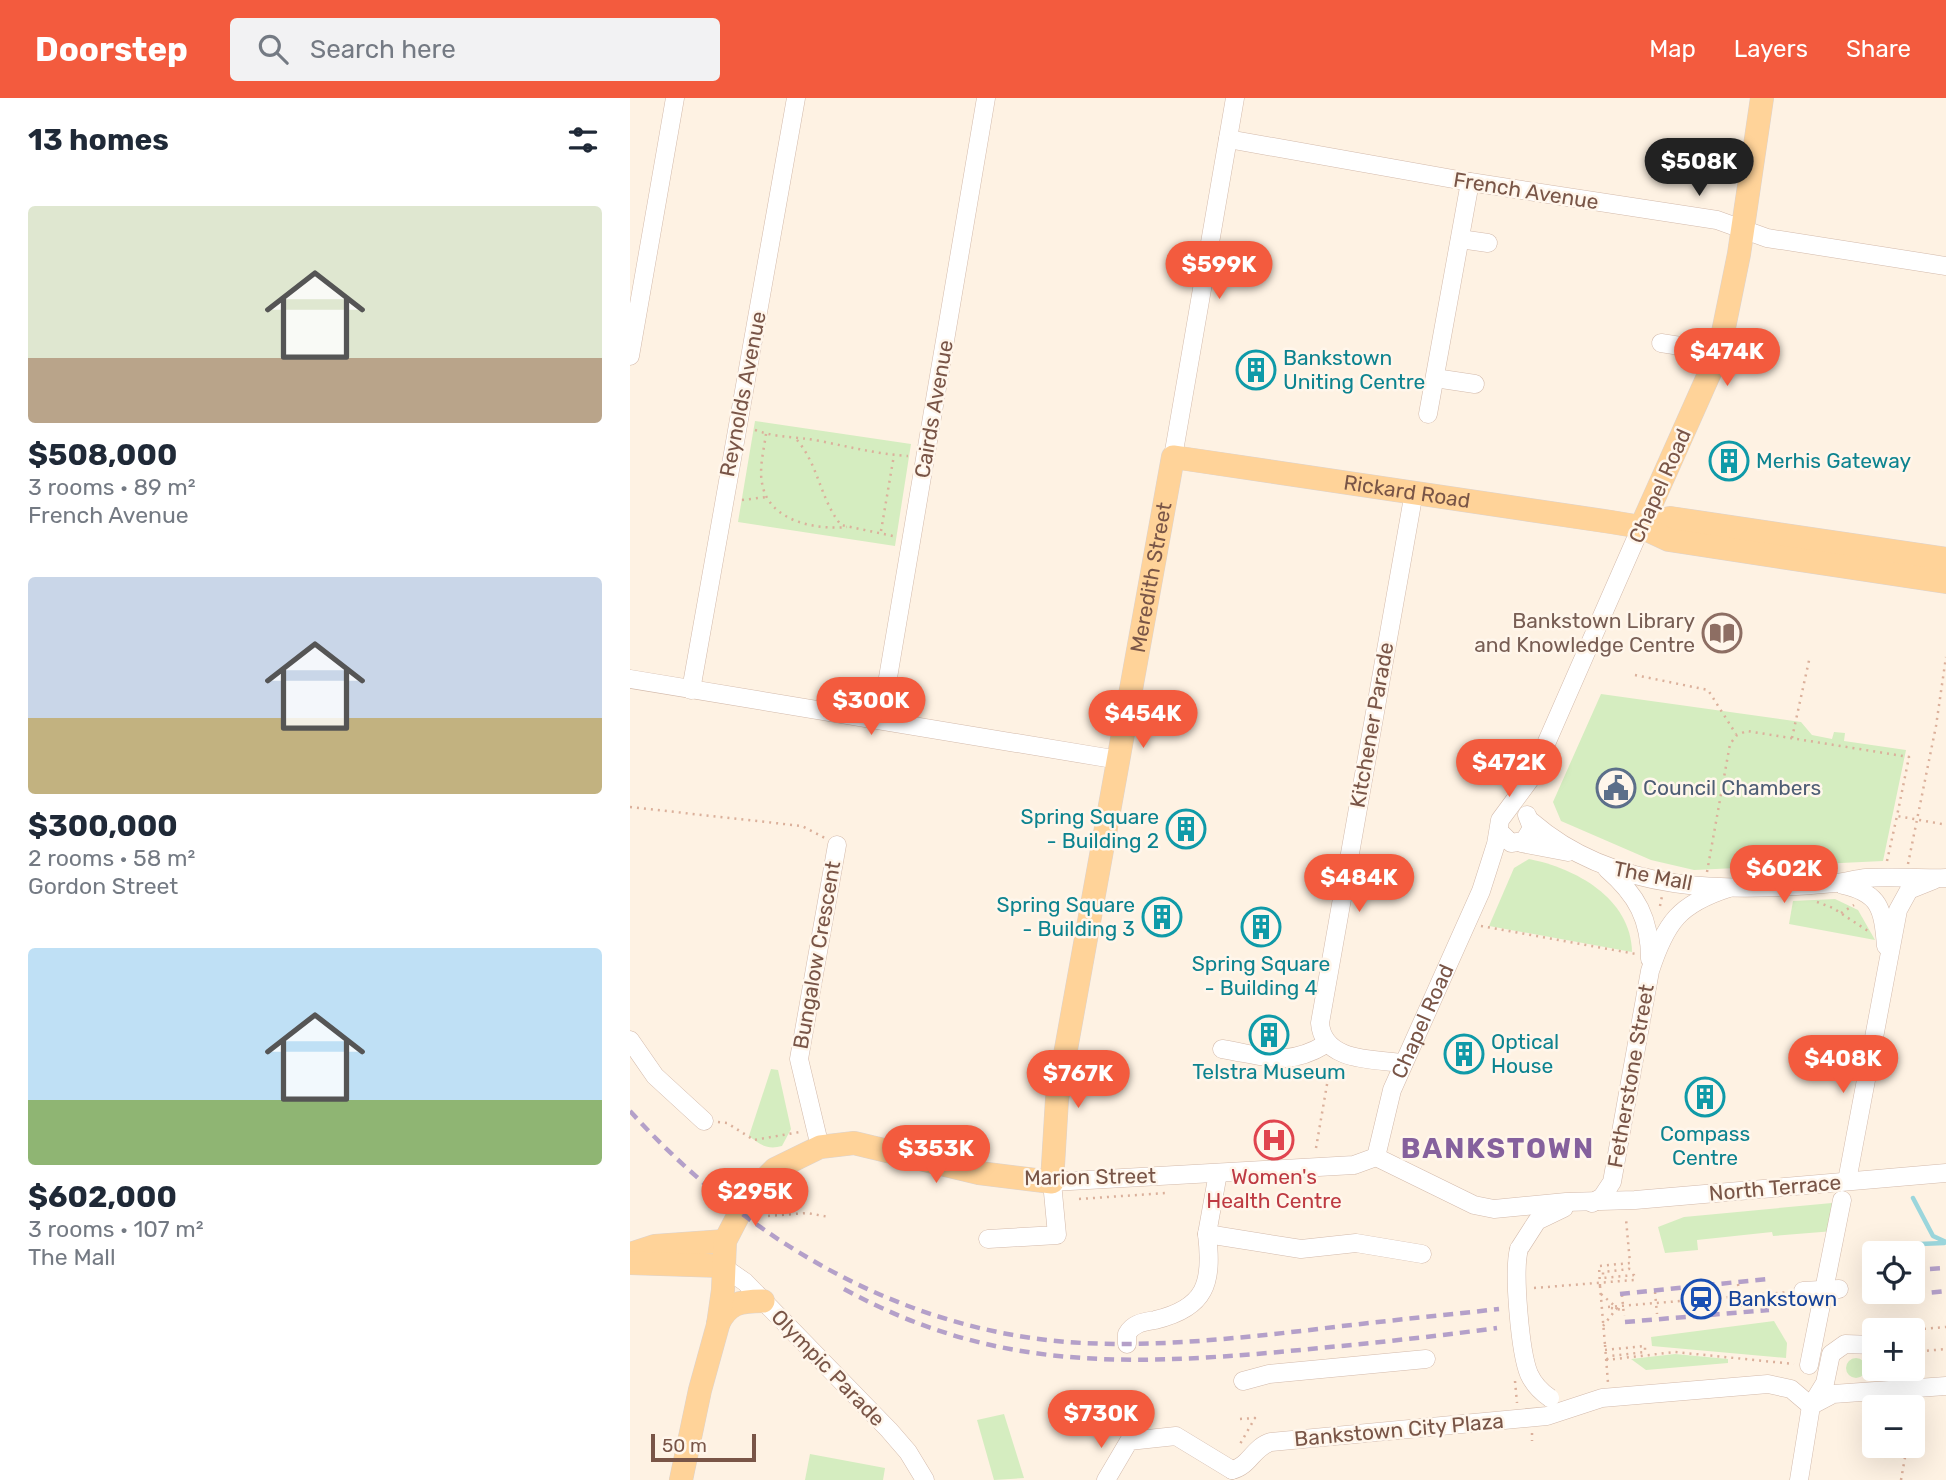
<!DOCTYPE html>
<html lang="en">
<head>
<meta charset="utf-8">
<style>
	:root { --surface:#fff; --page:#f2f2f3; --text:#1f2937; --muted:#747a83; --accent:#f35b3e }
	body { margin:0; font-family:Rubik,sans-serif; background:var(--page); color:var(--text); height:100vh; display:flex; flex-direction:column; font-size:26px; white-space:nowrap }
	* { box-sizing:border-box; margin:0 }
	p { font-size:23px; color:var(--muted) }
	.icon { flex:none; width:38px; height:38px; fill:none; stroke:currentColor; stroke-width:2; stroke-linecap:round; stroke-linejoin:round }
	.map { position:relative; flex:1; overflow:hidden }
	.drawer { display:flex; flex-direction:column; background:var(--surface); width:630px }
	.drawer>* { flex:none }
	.fabs { position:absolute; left:1232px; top:1143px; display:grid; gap:14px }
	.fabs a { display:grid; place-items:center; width:63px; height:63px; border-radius:7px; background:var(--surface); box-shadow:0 7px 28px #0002; font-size:35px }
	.scale { position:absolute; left:21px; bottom:18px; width:105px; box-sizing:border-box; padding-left:7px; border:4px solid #795547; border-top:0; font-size:19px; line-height:24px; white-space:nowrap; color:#795547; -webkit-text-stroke:5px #fff6eb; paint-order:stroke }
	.price { position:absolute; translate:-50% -60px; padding:0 16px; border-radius:24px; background:var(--accent); color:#fff; font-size:23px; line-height:46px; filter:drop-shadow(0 2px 4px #0008) }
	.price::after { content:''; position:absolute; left:50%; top:42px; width:21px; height:16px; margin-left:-10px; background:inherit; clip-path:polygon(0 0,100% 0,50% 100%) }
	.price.selected { background:#222; color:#fff }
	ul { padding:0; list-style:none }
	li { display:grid; align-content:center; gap:14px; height:371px; padding:0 28px }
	li span { display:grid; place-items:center; height:217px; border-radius:7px; color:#555 }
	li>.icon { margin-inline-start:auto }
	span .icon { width:126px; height:126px; fill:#fffc; stroke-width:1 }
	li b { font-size:30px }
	h2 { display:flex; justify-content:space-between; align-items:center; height:84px; padding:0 28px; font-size:30px }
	header { display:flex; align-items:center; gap:42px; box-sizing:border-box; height:98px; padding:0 35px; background:var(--accent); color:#fff }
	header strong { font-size:33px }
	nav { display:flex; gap:38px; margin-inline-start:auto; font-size:24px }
	.search { width:490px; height:63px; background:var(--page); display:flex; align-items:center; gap:18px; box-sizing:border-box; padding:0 24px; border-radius:7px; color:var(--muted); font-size:26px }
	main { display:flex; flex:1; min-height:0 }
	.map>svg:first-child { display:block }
</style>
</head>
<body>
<header>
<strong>Doorstep</strong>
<div class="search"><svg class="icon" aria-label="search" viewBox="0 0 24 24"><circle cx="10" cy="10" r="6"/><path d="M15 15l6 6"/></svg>Search here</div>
<nav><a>Map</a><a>Layers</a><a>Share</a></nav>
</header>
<main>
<section class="drawer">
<h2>13 homes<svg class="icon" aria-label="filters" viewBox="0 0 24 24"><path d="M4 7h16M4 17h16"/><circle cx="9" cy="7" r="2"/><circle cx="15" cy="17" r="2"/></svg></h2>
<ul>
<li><span style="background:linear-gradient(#dfe7d0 70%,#b9a48a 0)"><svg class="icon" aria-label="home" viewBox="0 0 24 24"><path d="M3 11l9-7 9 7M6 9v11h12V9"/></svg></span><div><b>$508,000</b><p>3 rooms · 89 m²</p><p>French Avenue</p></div></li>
<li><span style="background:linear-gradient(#c9d6e8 65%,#c2b280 0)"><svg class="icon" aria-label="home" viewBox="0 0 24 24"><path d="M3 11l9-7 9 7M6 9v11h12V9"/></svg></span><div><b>$300,000</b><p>2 rooms · 58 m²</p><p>Gordon Street</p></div></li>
<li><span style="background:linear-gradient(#bfe0f5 70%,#8fb573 0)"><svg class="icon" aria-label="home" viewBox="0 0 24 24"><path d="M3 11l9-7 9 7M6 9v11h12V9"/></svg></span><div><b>$602,000</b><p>3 rooms · 107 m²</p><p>The Mall</p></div></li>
</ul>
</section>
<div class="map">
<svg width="1316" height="1382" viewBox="0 0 1316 1382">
	<rect width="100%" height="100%" fill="#fef2e3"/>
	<g fill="#d5edc0">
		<path d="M125 323 281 346 265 448 108 424Z"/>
		<path d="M971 596 1171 624 1182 637 1202 641 1204 634 1215 635 1214 643 1276 652 1253 763 1064 772 1021 762 931 723 923 704Z"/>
		<path d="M899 761C945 770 1001 800 1002 854L859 828 884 770Z"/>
		<path d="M1205 801 1228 812 1245 842 1159 826 1163 803Z"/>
		<path d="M141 971 148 972 161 1031 152 1048C138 1052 130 1047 119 1038Z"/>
		<path d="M1202 1105 1204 1133 1143 1138 1142 1134 1067 1142 1068 1152 1035 1155 1028 1129 1054 1119Z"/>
		<path d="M1144 1223 1157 1245 1156 1260 1022 1248 1021 1239Z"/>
		<path d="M1045 1256 1098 1261V1265L1016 1272 1001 1261Z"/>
		<circle cx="1226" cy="1270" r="10"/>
		<path d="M374 1316 394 1380 364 1382 347 1322Z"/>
		<path d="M180 1356 255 1370 253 1382H175Z"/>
	</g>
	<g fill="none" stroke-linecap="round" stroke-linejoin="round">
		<g stroke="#9bd6dc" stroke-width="4.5">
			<path d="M1283 1100 1303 1138 1316 1144"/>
			<path d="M1290 1146 1314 1145"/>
		</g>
		<defs>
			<g id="minor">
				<path d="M598 41 840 84 1087 122 1137 140 1316 168"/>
				<path d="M830 141 858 145"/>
				<path d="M1031 245 1089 254"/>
				<path d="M0 258 45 0"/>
				<path d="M805 280 845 286"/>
				<path d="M798 316 840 84"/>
				<path d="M543 359 605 0"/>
				<path d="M0 581 489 662"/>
				<path d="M61 592 166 0"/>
				<path d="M251 621 356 0"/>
				<path d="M902 724C985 796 1100 795 1205 785 1216 784 1226 781 1236 780 1263 778 1289 781 1316 780"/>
				<path d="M869 733 881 745 894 743 902 730 897 717"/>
				<path d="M891 745 938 754"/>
				<path d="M977 771C1007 797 1020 821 1020 861"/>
				<path d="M1213 787C1250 795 1253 811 1256 848"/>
				<path d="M0 942 25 978 74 1023"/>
				<path d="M592 951C635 958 656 970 696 946"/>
				<path d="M773 965C743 961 693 964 690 925L784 394"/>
				<path d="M190 1049 169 961 207 747"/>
				<path id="s1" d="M746 1059 762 992 851 793 866 746 870 722 901 680 1011 429"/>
				<path d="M746 1059 844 1107 864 1111 936 1104 1005 1102 1316 1075"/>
				<path d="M588 1075 577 1136 671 1151 726 1145 792 1156"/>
				<path d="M1217 1083 1268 812 1279 792 1304 782"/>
				<path d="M962 1105 972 1099 982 1084 1020 873C1036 824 1049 806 1099 790"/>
				<path d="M358 1141 427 1137 422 1084 724 1067 746 1059"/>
				<path d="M889 1151 907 1123 934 1110"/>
				<path d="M92 1168 115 1184 259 1332 278 1354 295 1382"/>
				<path d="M1173 1193 1209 1191"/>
				<path d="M497 1246V1236C503 1225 514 1224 525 1222 576 1210 583 1185 577 1136"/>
				<path d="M1179 1267 1212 1102"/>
				<path d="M613 1283 639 1276 796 1261"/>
				<path d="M1184 1306 1203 1296 1316 1288"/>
				<path d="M602 1372C620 1368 623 1349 641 1344L917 1318 972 1300 1138 1286 1161 1291 1181 1308"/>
				<path d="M476 1382 499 1343 546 1338 602 1372"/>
				<path d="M1169 1382 1181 1308 1195 1285 1201 1256 1215 1246 1244 1247"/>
			</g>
			<g id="major">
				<path d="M1011 429 1089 254 1109 156 1132 0"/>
				<path d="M1011 429 1040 420 1316 461"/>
				<path d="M0 1156 25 1148 95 1143"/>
				<path d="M0 1165 92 1168"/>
				<path d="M88 1226C98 1205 110 1203 133 1203"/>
				<path id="s2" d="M51 1382 70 1292 88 1227 93 1192 95 1143 119 1097 145 1071 190 1049 224 1045 349 1075 422 1084 427 1001 543 359 981 424 1011 429 1039 442 1316 484"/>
			</g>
		</defs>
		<use href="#minor" stroke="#d3baab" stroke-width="19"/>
		<use href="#major" stroke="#dcd3cf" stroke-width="24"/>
		<g stroke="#dbb09b" stroke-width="2.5" stroke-dasharray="2 5" stroke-linecap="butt">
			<path d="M125 332C151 341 166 338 190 343 220 349 247 356 278 358"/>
			<path d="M136 336C134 351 129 370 132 385 138 423 185 432 217 429"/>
			<path d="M167 342C189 368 190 401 211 427L263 438"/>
			<path d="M112 402 137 399"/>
			<path d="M251 433 264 357"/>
			<path d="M1005 577 1078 592 1106 636"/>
			<path d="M1162 640 1180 558"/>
			<path d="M0 709 172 728 195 740"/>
			<path d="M1257 763 1267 718"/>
			<path d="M1278 766 1306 628 1316 559"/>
			<path d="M1077 774 1100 646 1107 637 1117 633 1279 659 1267 718 1312 726"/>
			<path d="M1187 804 1203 810 1238 833"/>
			<path d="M1030 808 1032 798"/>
			<path d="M1211 815 1224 807"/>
			<path d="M851 828 1006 856"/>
			<path d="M88 1024 97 1025 124 1042 170 1034"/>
			<path d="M686 1050 700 969"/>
			<path d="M449 1101 536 1095"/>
			<path d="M138 1118 177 1115 199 1119"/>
			<path d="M1108 1186 1111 1210"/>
			<path d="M970 1188 969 1168 1000 1165 996 1121"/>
			<path d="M904 1190 1004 1182V1177L973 1180V1174L999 1171 1000 1165"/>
			<path d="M1025 1194 1027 1216"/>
			<path d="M992 1197 994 1218"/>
			<path d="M978 1209 1159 1194"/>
			<path d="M981 1210 993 1212"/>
			<path d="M1280 1232 1316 1229"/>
			<path d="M975 1247 978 1285"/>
			<path d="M975 1252 1015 1248V1254L981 1258 976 1262"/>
			<path d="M1283 1254 1316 1251"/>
			<path d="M976 1262 1045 1254 1164 1266"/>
			<path d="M885 1283 887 1305"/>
			<path d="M1283 1315 1285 1304"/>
			<path d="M610 1321 625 1320 610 1346"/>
			<path d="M902 1335V1343"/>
			<path d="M1271 1382 1277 1348"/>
		</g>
		<use href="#minor" stroke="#fff" stroke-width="18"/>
		<use href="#major" stroke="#ffd399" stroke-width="23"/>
		<g stroke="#b4a0c9" stroke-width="4.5" stroke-dasharray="10 7" stroke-linecap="butt">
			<path d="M0 1013C114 1139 265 1230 437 1244 518 1250 600 1241 680 1232 743 1224 806 1218 869 1211"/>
			<path d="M1283 1172 1316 1170"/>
			<path d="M214 1191C360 1271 489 1268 649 1254 722 1247 794 1240 867 1230"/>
			<path d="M990 1196 1137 1181"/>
			<path d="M1251 1200 1316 1193"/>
			<path d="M995 1224 1139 1212"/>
		</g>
		<defs>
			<path id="minor-bridge" d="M889 1151C883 1173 890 1254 899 1276 904 1287 911 1294 920 1300"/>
		</defs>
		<use href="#minor-bridge" stroke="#d3baab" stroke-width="19" stroke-linecap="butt"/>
		<g stroke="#dbb09b" stroke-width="2.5" stroke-dasharray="2 5" stroke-linecap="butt">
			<path d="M970 1188 975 1247"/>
			<path d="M971 1196 987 1210 973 1228"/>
		</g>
		<use href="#minor-bridge" stroke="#fff" stroke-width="18"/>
	</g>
	<defs>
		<symbol id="building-ring" viewBox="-11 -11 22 22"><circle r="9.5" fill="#fff6eb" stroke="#0f9aa8" stroke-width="1.5"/><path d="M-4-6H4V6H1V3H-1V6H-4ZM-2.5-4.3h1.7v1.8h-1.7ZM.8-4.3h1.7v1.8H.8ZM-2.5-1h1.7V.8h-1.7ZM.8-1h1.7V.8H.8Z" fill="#0f9aa8"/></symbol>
		<symbol id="library-ring" viewBox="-11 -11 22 22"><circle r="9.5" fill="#fff6eb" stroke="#8d6e63" stroke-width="1.5"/><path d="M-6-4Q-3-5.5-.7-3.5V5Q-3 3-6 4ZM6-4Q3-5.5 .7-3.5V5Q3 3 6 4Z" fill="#8d6e63"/></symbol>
		<symbol id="civic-ring" viewBox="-11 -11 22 22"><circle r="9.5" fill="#fff6eb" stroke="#5c6f8a" stroke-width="1.5"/><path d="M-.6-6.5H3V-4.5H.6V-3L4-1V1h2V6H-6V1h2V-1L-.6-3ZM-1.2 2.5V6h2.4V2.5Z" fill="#5c6f8a"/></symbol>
		<symbol id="hospital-ring" viewBox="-11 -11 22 22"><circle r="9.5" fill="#fff6eb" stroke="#e0444e" stroke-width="1.5"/><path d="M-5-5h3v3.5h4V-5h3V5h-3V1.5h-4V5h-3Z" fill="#e0444e"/></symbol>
		<symbol id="station-ring" viewBox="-11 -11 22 22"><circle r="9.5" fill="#fff6eb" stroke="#1a4fb4" stroke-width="1.5"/><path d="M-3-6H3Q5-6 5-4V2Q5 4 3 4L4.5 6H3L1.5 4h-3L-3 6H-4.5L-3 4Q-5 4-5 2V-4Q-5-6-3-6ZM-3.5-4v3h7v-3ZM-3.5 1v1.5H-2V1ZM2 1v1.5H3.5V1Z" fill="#1a4fb4"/></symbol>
	</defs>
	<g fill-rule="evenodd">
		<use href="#building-ring" x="604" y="250" width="44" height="44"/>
		<use href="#building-ring" x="1077" y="341" width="44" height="44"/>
		<use href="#library-ring" x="1070" y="513" width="44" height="44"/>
		<use href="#civic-ring" x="964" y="668" width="44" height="44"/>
		<use href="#building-ring" x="534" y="709" width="44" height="44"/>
		<use href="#building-ring" x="510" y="797" width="44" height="44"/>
		<use href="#building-ring" x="609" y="807" width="44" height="44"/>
		<use href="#building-ring" x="617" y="915" width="44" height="44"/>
		<use href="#building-ring" x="812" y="934" width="44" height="44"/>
		<use href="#building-ring" x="1053" y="977" width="44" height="44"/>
		<use href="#hospital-ring" x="622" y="1020" width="44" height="44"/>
		<use href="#station-ring" x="1049" y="1179" width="44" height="44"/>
	</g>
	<g text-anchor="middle" stroke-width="5" stroke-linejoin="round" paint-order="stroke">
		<g font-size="21" fill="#795547" stroke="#fff6eb">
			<text transform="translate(896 93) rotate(9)" y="7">French Avenue</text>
			<text transform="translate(113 296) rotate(-79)" y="7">Reynolds Avenue</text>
			<text transform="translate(304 311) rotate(-80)" y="7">Cairds Avenue</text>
			<text transform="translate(1030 388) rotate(-66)" y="7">Chapel Road</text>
			<text dy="7" stroke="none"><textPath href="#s2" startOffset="1591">Rickard Road</textPath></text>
			<text dy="7" stroke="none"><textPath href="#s2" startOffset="1232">Meredith Street</textPath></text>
			<text transform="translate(742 627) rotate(-80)" y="7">Kitchener Parade</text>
			<text transform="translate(1023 778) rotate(11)" y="7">The Mall</text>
			<text transform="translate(187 857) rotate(-80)" y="7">Bungalow Crescent</text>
			<text dy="7" stroke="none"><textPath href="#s1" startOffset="144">Chapel Road</textPath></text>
			<text transform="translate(1001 978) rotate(-80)" y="7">Fetherstone Street</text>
			<text transform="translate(460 1079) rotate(-1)" y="7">Marion Street</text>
			<text transform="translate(1145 1090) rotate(-5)" y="7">North Terrace</text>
			<text transform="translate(198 1270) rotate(46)" y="7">Olympic Parade</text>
			<text transform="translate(769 1332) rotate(-5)" y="7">Bankstown City Plaza</text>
		</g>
		<g font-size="21" fill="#0d838f" stroke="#fff6eb" text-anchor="start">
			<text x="653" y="267">Bankstown<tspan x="653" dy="24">Uniting Centre</tspan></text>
			<text x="1126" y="370">Merhis Gateway</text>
			<text x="529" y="726" text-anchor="end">Spring Square<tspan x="529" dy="24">- Building 2</tspan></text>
			<text x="505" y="814" text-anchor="end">Spring Square<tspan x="505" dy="24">- Building 3</tspan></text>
			<text x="631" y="873" text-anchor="middle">Spring Square<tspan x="631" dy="24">- Building 4</tspan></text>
			<text x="861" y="951">Optical<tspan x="861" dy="24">House</tspan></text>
			<text x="639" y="981" text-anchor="middle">Telstra Museum</text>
			<text x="1075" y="1043" text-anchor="middle">Compass<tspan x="1075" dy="24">Centre</tspan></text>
		</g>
		<g font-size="21" fill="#785e54" stroke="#fff6eb" text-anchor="end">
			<text x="1065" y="530">Bankstown Library<tspan x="1065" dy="24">and Knowledge Centre</tspan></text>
		</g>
		<g font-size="21" fill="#4e5e75" stroke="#fff6eb" text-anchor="start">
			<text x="1013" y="697">Council Chambers</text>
		</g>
		<g font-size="21" fill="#be3a42" stroke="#fff6eb">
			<text x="644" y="1086">Women's<tspan x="644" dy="24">Health Centre</tspan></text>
		</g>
		<g font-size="21" fill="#164399" stroke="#fff6eb" text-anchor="start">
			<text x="1098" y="1208">Bankstown</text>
		</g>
		<g font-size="28" font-weight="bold" letter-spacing="2" fill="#85619d" stroke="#fff6eb">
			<text x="868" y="1060">BANKSTOWN</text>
		</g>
	</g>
</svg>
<div class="fabs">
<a><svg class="icon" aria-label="locate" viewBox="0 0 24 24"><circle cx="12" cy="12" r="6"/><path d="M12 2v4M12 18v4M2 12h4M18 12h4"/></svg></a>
<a>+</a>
<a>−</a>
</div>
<div class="scale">50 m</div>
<b class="price selected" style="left:1069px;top:100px">$508K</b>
<b class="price" style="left:589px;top:203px">$599K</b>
<b class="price" style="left:1097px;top:290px">$474K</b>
<b class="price" style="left:241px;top:639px">$300K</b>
<b class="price" style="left:513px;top:652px">$454K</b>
<b class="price" style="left:879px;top:701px">$472K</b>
<b class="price" style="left:1154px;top:807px">$602K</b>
<b class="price" style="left:729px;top:816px">$484K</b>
<b class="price" style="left:1213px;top:997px">$408K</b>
<b class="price" style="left:448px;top:1012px">$767K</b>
<b class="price" style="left:306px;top:1087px">$353K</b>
<b class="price" style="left:125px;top:1130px">$295K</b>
<b class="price" style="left:471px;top:1352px">$730K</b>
</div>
</main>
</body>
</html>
